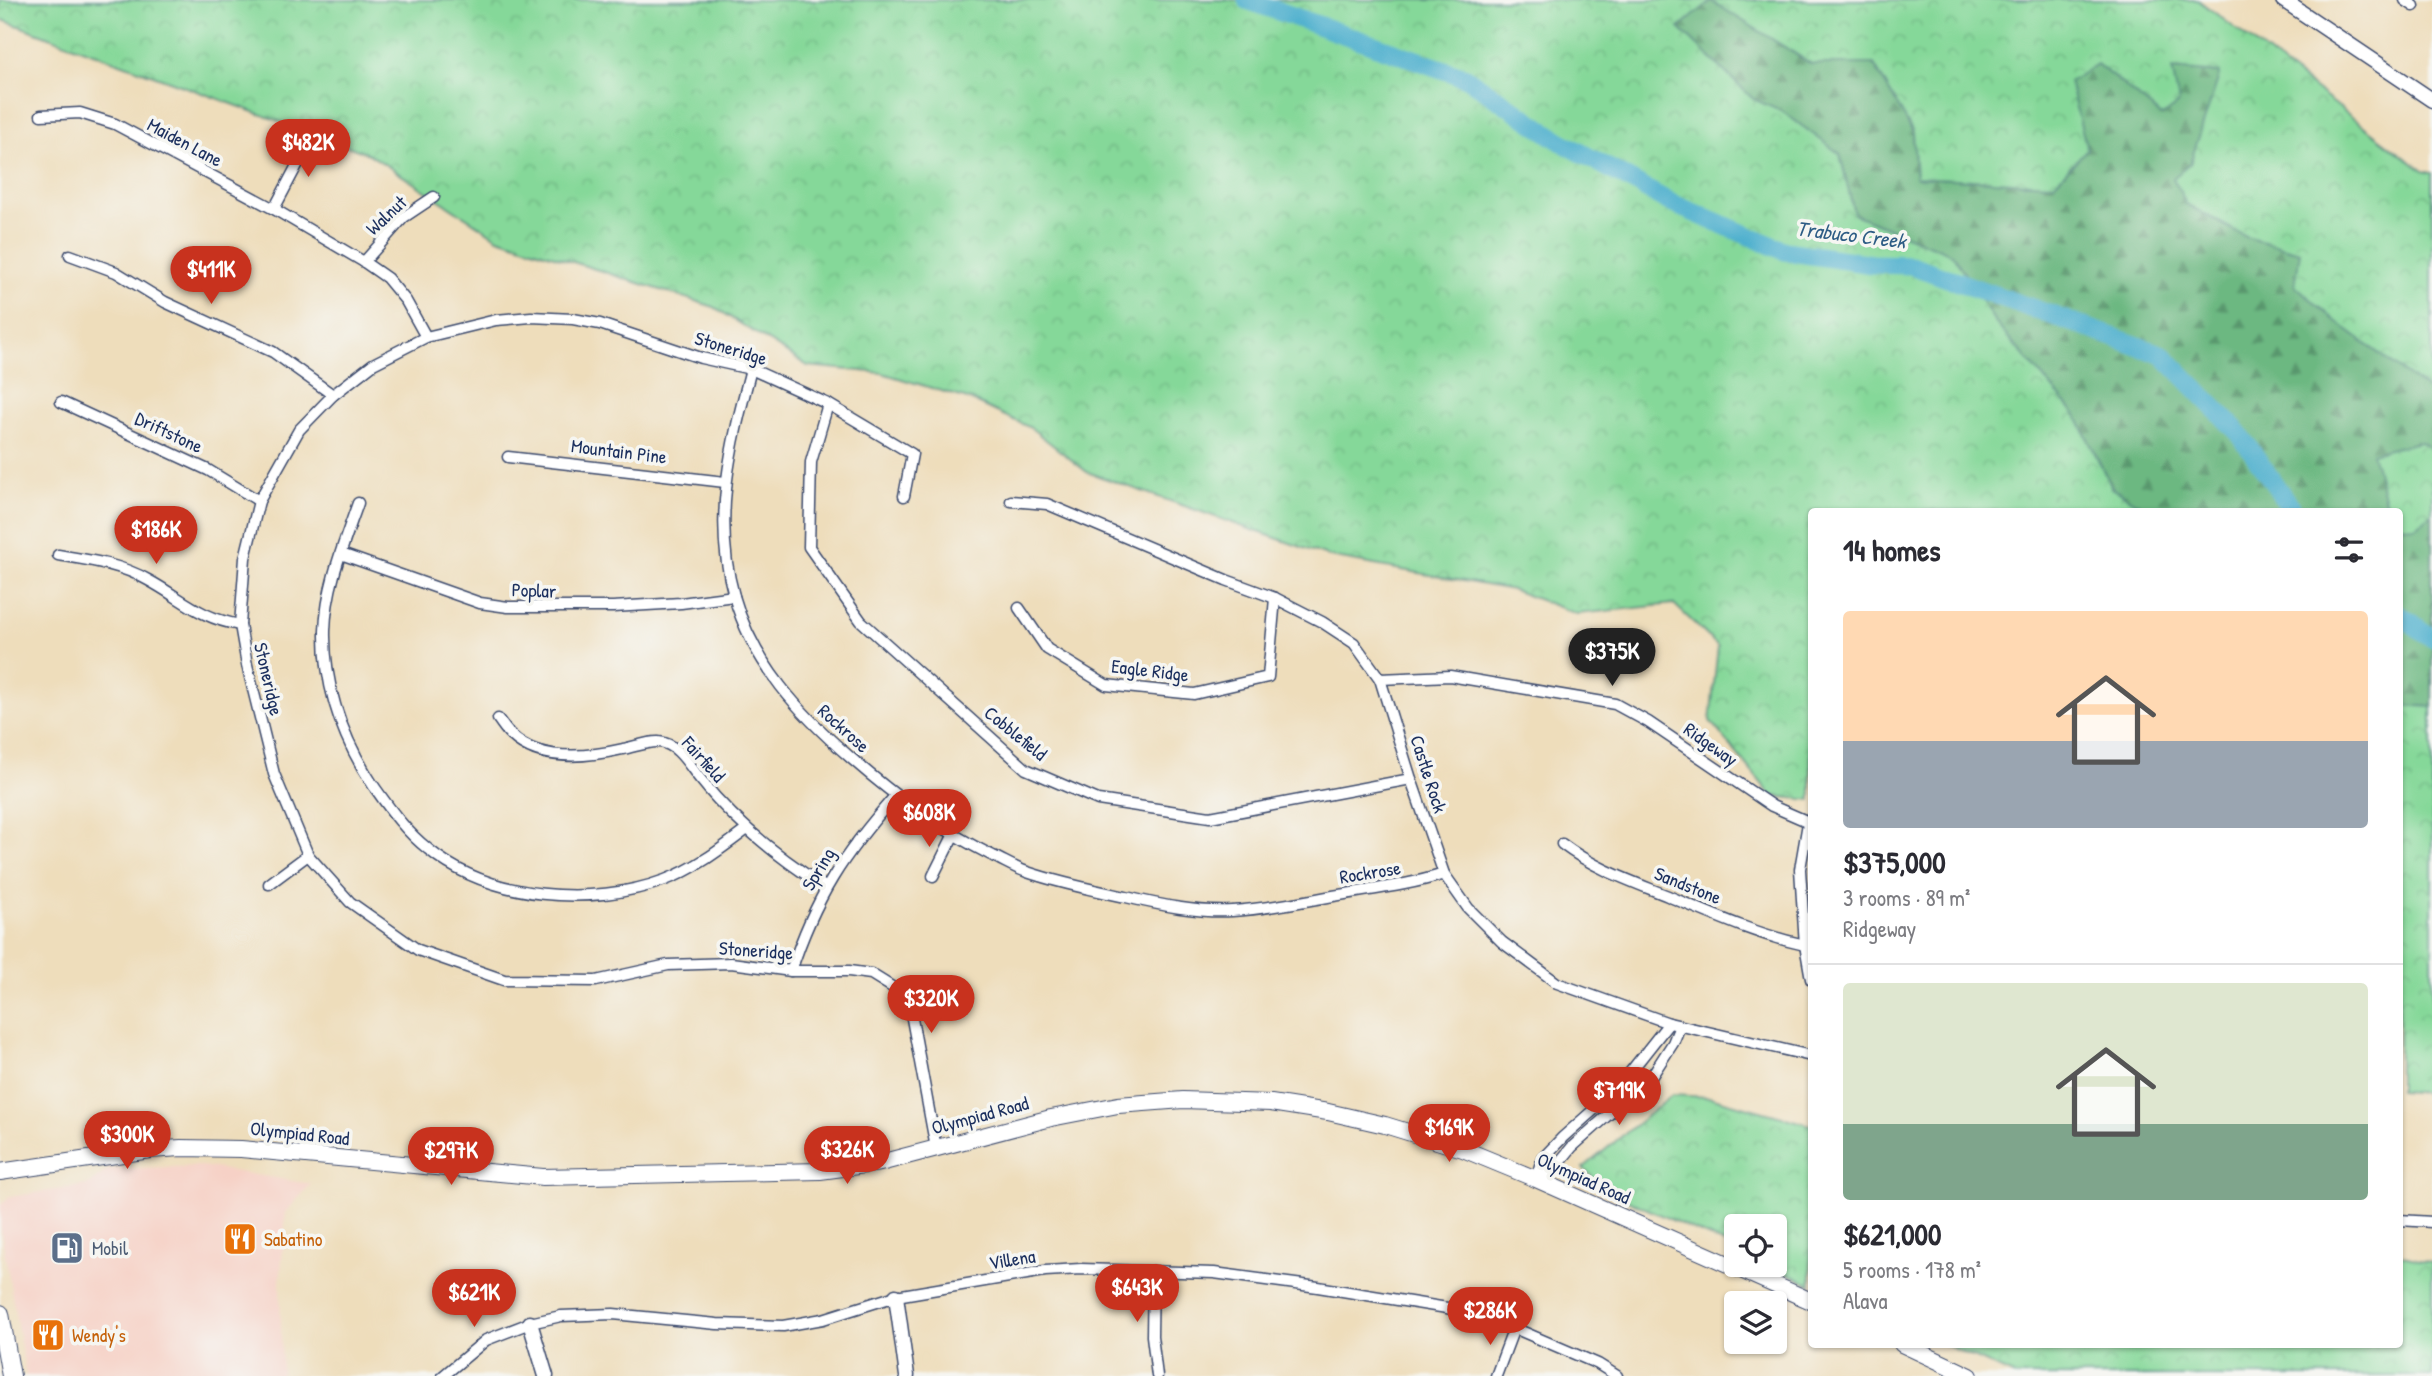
<!DOCTYPE html>
<html lang="en">
<head>
<meta charset="utf-8">
<style>
	:root { --surface:#fff; --page:#f2f2f3; --text:#2b2b33; --muted:#7c7c81; --line:#e1e1e2; --accent:#c8321e }
	body { margin:0; font-family:"Patrick Hand",sans-serif; background:var(--page); color:var(--text); height:100vh; display:flex; flex-direction:column; font-size:26px; white-space:nowrap }
	* { box-sizing:border-box; margin:0 }
	p { font-size:23px; color:var(--muted) }
	.icon { flex:none; width:38px; height:38px; fill:none; stroke:currentColor; stroke-width:2; stroke-linecap:round; stroke-linejoin:round }
	.map { position:relative; flex:1; overflow:hidden }
	.panel { position:absolute; left:1808px; top:508px; width:595px; height:840px; display:flex; flex-direction:column; background:var(--surface); border-radius:7px; box-shadow:0 2px 5px #0004 }
	.panel>* { flex:none }
	.controls { position:absolute; left:1724px; top:1214px; display:grid; gap:14px }
	.controls a { display:grid; place-items:center; width:63px; height:63px; border-radius:7px; background:var(--surface); box-shadow:0 2px 5px #0004; font-size:35px }
	.price { position:absolute; translate:-50% -60px; padding:0 16px; border-radius:24px; background:var(--accent); color:#fff; font-size:23px; line-height:46px; filter:drop-shadow(0 2px 4px #0008) }
	.price::after { content:''; position:absolute; left:50%; top:42px; width:21px; height:16px; margin-left:-10px; background:inherit; clip-path:polygon(0 0,100% 0,50% 100%) }
	.price.selected { background:#222; color:#fff }
	ul { padding:0; list-style:none }
	li { display:grid; align-content:center; gap:14px; height:371px; padding:0 35px }
	li+li { border-top:2px solid var(--line) }
	li span { display:grid; place-items:center; height:217px; border-radius:7px; color:#555 }
	li>.icon { margin-inline-start:auto }
	span .icon { width:126px; height:126px; fill:#fffc; stroke-width:1 }
	li b { font-size:30px }
	h2 { display:flex; justify-content:space-between; align-items:center; height:84px; padding:0 35px; font-size:30px }
	.map>svg:first-child { display:block }
</style>
</head>
<body>
<div class="map">
<svg width="2432" height="1376" viewBox="0 0 2432 1376">
	<defs>
		<pattern id="forest-firs" width="22" height="20" patternUnits="userSpaceOnUse" patternTransform="scale(1.75)"><rect width="22" height="20" fill="#6cb881"/><path d="M5 1l3.5 6h-7zM16 11l3.5 6h-7z" fill="#58966d"/></pattern>
		<pattern id="park-crowns" width="20" height="18" patternUnits="userSpaceOnUse" patternTransform="scale(1.75)"><rect width="20" height="18" fill="#85d899"/><path d="M2 6a3 3 0 1 1 6 0M12 15a3 3 0 1 1 6 0" fill="none" stroke="#72ba86"/></pattern>
	</defs>
	<rect width="100%" height="100%" fill="#f6f6f2"/>
	<filter id="ink" filterUnits="userSpaceOnUse"><feTurbulence type="fractalNoise" baseFrequency=".0143" numOctaves="2"/><feDisplacementMap in="SourceGraphic" scale="14" xChannelSelector="R" yChannelSelector="G"/><feConvolveMatrix kernelMatrix="1 2 1 2 8 2 1 2 1" color-interpolation-filters="sRGB"/></filter>
	<filter id="wash" filterUnits="userSpaceOnUse"><feTurbulence type="fractalNoise" baseFrequency=".00686" numOctaves="4" result="noise"/><feDisplacementMap in="SourceGraphic" scale="28" xChannelSelector="R" yChannelSelector="G"/><feGaussianBlur stdDeviation="1.57" result="paint"/><feColorMatrix in="noise" values="0 0 0 0 0 0 0 0 0 0 0 0 0 0 0 0 0 1.4 0 .05"/><feComposite in="paint" operator="in"/></filter>
	<g filter="url(#wash)">
		<rect width="100%" height="100%" fill="#edb"/>
		<path fill="#f6d1c6" d="M202 1166 311 1184 286 1212 280 1282 282 1374 279 1376H26L0 1225V1205L9 1197 88 1185 109 1169Z"/>
		<g fill="url(#forest-firs)" stroke="#447470" stroke-width="2">
			<path d="M1711 0 1811 64H1874L1913 132 1916 177 2054 184 2087 149 2068 82 2097 64 2162 116 2172 69 2221 73 2190 164 2246 237 2301 252 2296 285 2338 323 2432 393V449L2420 442 2373 453 2388 511H2150L2112 488 2076 415 1996 324 1952 254 1854 214 1840 154 1783 112 1753 99 1679 28Z"/>
			<path d="M2432 514V707L2399 705V525L2415 527Z"/>
		</g>
		<g fill="url(#park-crowns)" stroke="#50847c" stroke-width="2">
			<path d="M0 0H2198L2423 171 2432 173V393L2338 323 2295 285 2300 252 2246 237 2186 204 2173 178 2190 164 2220 73 2172 69 2179 103 2162 116 2097 64 2069 82 2087 149 2054 184 1916 177 1913 132 1874 64H1812L1711 1 1679 28 1753 99 1783 112 1840 154 1854 214 1952 254 1996 324 2076 415 2112 488 2150 511H1811V800L1772 796 1710 721 1718 646 1674 604 1577 614 1513 590 1330 557 1087 472 1031 428 971 400 882 373 808 366 714 307 498 238 369 154 0 19Z"/>
			<path d="M2420 442 2432 449V514L2415 527 2399 525V511H2388L2372 453Z"/>
			<path d="M2399 705 2432 707V1093L2399 1091Z"/>
			<path d="M1672 1095 1710 1097 1811 1125V1285L1770 1265H1774V1227H1736V1249L1607 1191 1583 1168Z"/>
			<path d="M2399 1255 2432 1263V1376H2015L1944 1344H2399Z"/>
		</g>
		<g fill="none" stroke-linecap="round" stroke-linejoin="round">
			<g stroke="#4fb0ce" stroke-width="19">
				<path d="M1247 0 1467 78 1560 141 1671 203 1785 251 1872 264 1911 265 2163 355 2239 433 2293 511"/>
				<path d="M2399 614 2432 638"/>
			</g>
		</g>
	</g>
	<g filter="url(#ink)">
		<g fill="none" stroke-linecap="round" stroke-linejoin="round">
			<defs>
				<g id="minor">
					<path d="M2405 0 2414 6"/>
					<path d="M41 115 80 113 115 124 274 209 364 262 387 278 406 301 426 337"/>
					<path d="M274 209 314 133"/>
					<path d="M70 255 116 272 165 302 273 352 333 395"/>
					<path d="M364 262 404 217 434 197"/>
					<path d="M751 369C731 445 712 518 734 596 753 664 800 714 852 759 897 798 939 829 993 856 1004 861 1015 868 1027 872 1059 883 1093 890 1126 897 1160 905 1198 913 1232 911 1268 909 1304 901 1339 895 1374 889 1410 885 1444 874"/>
					<path d="M61 402 208 470 259 501"/>
					<path d="M828 404 811 462 809 547 861 621 1026 769 1098 800 1210 817 1411 779"/>
					<path d="M508 457 725 482"/>
					<path d="M904 496 912 454 828 404 751 369 701 358 600 324 573 319 531 317 496 320 426 337 373 364 333 395 299 430 259 501 245 558 240 625 247 665 274 774 308 855 350 902 418 950 504 980 596 981 668 965 731 963 791 971H849L871 974 908 997 936 1148"/>
					<path d="M1011 501 1047 504 1226 580 1275 598 1322 622 1354 643 1380 679 1411 779 1444 874 1468 908 1502 942 1557 983 1669 1023 1811 1056"/>
					<path d="M358 503C344 543 326 587 325 631 324 688 342 738 373 785 390 809 405 831 428 849 490 900 592 907 665 880 695 869 721 849 746 830"/>
					<path d="M341 554 480 603 508 607H613L681 603 734 596"/>
					<path d="M58 555C89 560 120 564 148 580 183 599 199 618 240 625"/>
					<path d="M1019 608 1047 649 1106 685 1194 694 1268 677 1275 598"/>
					<path d="M1380 679 1450 676 1615 704 1648 722 1772 806 1811 823"/>
					<path d="M498 719C502 724 506 731 511 735 540 763 588 757 623 749 634 747 649 741 659 742 678 743 690 767 701 780 736 824 778 857 825 887"/>
					<path d="M1808 823 1800 869 1805 945 1811 979"/>
					<path d="M1562 844C1595 869 1631 881 1668 896 1713 915 1758 935 1805 945"/>
					<path d="M933 876 953 836"/>
					<path d="M269 884 308 855"/>
					<path d="M791 971C815 897 844 854 895 796"/>
					<path d="M1536 1179 1554 1169 1572 1147 1651 1077 1673 1043 1680 1026"/>
					<path d="M1536 1179 1542 1159 1563 1137 1616 1090 1669 1023"/>
					<path d="M2399 1220 2432 1222"/>
					<path d="M1153 1271 1152 1336 1157 1376"/>
					<path d="M443 1376 486 1340 530 1323 561 1316 613 1314 717 1324 783 1326 823 1319 896 1296 1045 1271 1081 1269 1214 1273 1318 1287 1447 1308 1514 1328 1598 1364 1617 1376"/>
					<path d="M1496 1376 1514 1328"/>
				</g>
				<g id="tertiary">
					<path d="M2283 0 2432 100"/>
					<path d="M896 1296 907 1376"/>
					<path d="M530 1323 546 1376"/>
				</g>
				<g id="secondary">
					<path d="M0 1172 150 1150 181 1148 241 1149 543 1177 820 1171 880 1163 1051 1118 1118 1105 1183 1100 1271 1103 1328 1112 1385 1125 1463 1149 1536 1179 1811 1301"/>
					<path d="M1902 1344 1970 1376"/>
				</g>
				<path id="primary" d="M0 1314 11 1376"/>
			</defs>
			<use href="#minor" stroke="#3b496c" stroke-width="13"/>
			<use href="#tertiary" stroke="#3b496c" stroke-width="17"/>
			<use href="#secondary" stroke="#3b496c" stroke-width="18"/>
			<use href="#primary" stroke="#3b496c" stroke-width="20"/>
			<use href="#minor" stroke="#fff" stroke-width="10"/>
			<use href="#tertiary" stroke="#fff" stroke-width="14"/>
			<use href="#secondary" stroke="#fff" stroke-width="16"/>
			<use href="#primary" stroke="#fff" stroke-width="18"/>
		</g>
	</g>
	<defs>
		<symbol id="restaurant-square" viewBox="-11 -11 22 22"><rect x="-9" y="-9" width="18" height="18" rx="4" fill="#e8710a" stroke="#f6f6f2"/><path d="M-5-6h1v4h1v-4h1v4h1v-4h1v5L-1.5 .5V6h-2V.5L-5-1ZM5-6V6H3V1.5H1.5Q1.5-4 5-6Z" fill="#fff"/></symbol>
		<symbol id="fuel-square" viewBox="-11 -11 22 22"><rect x="-9" y="-9" width="18" height="18" rx="4" fill="#5c6f8a" stroke="#f6f6f2"/><path d="M-5.5-6h7V0h2V4h1.3V-2.5L3-4.5l.8-.8L6-3V5H2.5V1h-1V6h-7ZM-4.2-4.7v3.2H.2V-4.7Z" fill="#fff"/></symbol>
	</defs>
	<g fill-rule="evenodd">
		<use href="#restaurant-square" x="221" y="1220" width="38" height="38"/>
		<use href="#fuel-square" x="48" y="1229" width="38" height="38"/>
		<use href="#restaurant-square" x="29" y="1316" width="38" height="38"/>
	</g>
	<g text-anchor="middle" stroke-width="7" stroke-linejoin="round" paint-order="stroke">
		<g font-size="19" fill="#1b2f5e" stroke="#f6f6f2">
			<text transform="translate(185 142) rotate(28)" y="7">Maiden Lane</text>
			<text transform="translate(386 215) rotate(-43)" y="7">Walnut</text>
			<text transform="translate(731 348) rotate(17)" y="7">Stoneridge</text>
			<text transform="translate(169 432) rotate(25)" y="7">Driftstone</text>
			<text transform="translate(619 451) rotate(7)" y="7">Mountain Pine</text>
			<text transform="translate(534 590) rotate(2)" y="7">Poplar</text>
			<text transform="translate(1150 670) rotate(7)" y="7">Eagle Ridge</text>
			<text transform="translate(269 679) rotate(77)" y="7">Stoneridge</text>
			<text transform="translate(844 728) rotate(42)" y="7">Rockrose</text>
			<text transform="translate(1016 733) rotate(39)" y="7">Cobblefield</text>
			<text transform="translate(1711 744) rotate(35)" y="7">Ridgeway</text>
			<text transform="translate(704 759) rotate(48)" y="7">Fairfield</text>
			<text transform="translate(1429 774) rotate(72)" y="7">Castle Rock</text>
			<text transform="translate(818 869) rotate(-59)" y="7">Spring</text>
			<text transform="translate(1370 872) rotate(-9)" y="7">Rockrose</text>
			<text transform="translate(1688 885) rotate(22)" y="7">Sandstone</text>
			<text transform="translate(756 950) rotate(4)" y="7">Stoneridge</text>
			<text transform="translate(980 1115) rotate(-15)" y="7">Olympiad Road</text>
			<text transform="translate(300 1133) rotate(6)" y="7">Olympiad Road</text>
			<text transform="translate(1584 1178) rotate(24)" y="7">Olympiad Road</text>
			<text transform="translate(1012 1259) rotate(-9)" y="7">Villena</text>
		</g>
		<g font-size="19" fill="#c56008" stroke="#f6f6f2" text-anchor="start">
			<text x="264" y="1246">Sabatino</text>
			<text x="72" y="1342">Wendy's</text>
		</g>
		<g font-size="19" fill="#4e5e75" stroke="#f6f6f2" text-anchor="start">
			<text x="92" y="1255">Mobil</text>
		</g>
		<g font-size="21" font-style="italic" fill="#2d5c85" stroke="#f6f6f2">
			<text transform="translate(1851 235) rotate(7)" y="7">Trabuco Creek</text>
		</g>
	</g>
</svg>
<div class="controls">
<a><svg class="icon" aria-label="locate" viewBox="0 0 24 24"><circle cx="12" cy="12" r="6"/><path d="M12 2v4M12 18v4M2 12h4M18 12h4"/></svg></a>
<a><svg class="icon" aria-label="layers" viewBox="0 0 24 24"><path d="M12 4l9 5-9 5-9-5zM3 14l9 5 9-5"/></svg></a>
</div>
<b class="price" style="left:308px;top:179px">$482K</b>
<b class="price" style="left:211px;top:306px">$411K</b>
<b class="price" style="left:156px;top:566px">$186K</b>
<b class="price selected" style="left:1612px;top:688px">$375K</b>
<b class="price" style="left:929px;top:849px">$608K</b>
<b class="price" style="left:931px;top:1035px">$320K</b>
<b class="price" style="left:1619px;top:1127px">$719K</b>
<b class="price" style="left:1449px;top:1164px">$169K</b>
<b class="price" style="left:127px;top:1171px">$300K</b>
<b class="price" style="left:847px;top:1186px">$326K</b>
<b class="price" style="left:451px;top:1187px">$297K</b>
<b class="price" style="left:1137px;top:1324px">$643K</b>
<b class="price" style="left:474px;top:1329px">$621K</b>
<b class="price" style="left:1490px;top:1347px">$286K</b>
<section class="panel">
<h2>14 homes<svg class="icon" aria-label="filters" viewBox="0 0 24 24"><path d="M4 7h16M4 17h16"/><circle cx="9" cy="7" r="2"/><circle cx="15" cy="17" r="2"/></svg></h2>
<ul>
<li><span style="background:linear-gradient(#ffd9b3 60%,#9aa5b1 0)"><svg class="icon" aria-label="home" viewBox="0 0 24 24"><path d="M3 11l9-7 9 7M6 9v11h12V9"/></svg></span><div><b>$375,000</b><p>3 rooms · 89 m²</p><p>Ridgeway</p></div></li>
<li><span style="background:linear-gradient(#dfe7d0 65%,#7fa58c 0)"><svg class="icon" aria-label="home" viewBox="0 0 24 24"><path d="M3 11l9-7 9 7M6 9v11h12V9"/></svg></span><div><b>$621,000</b><p>5 rooms · 178 m²</p><p>Alava</p></div></li>
</ul>
</section>
</div>
</body>
</html>
